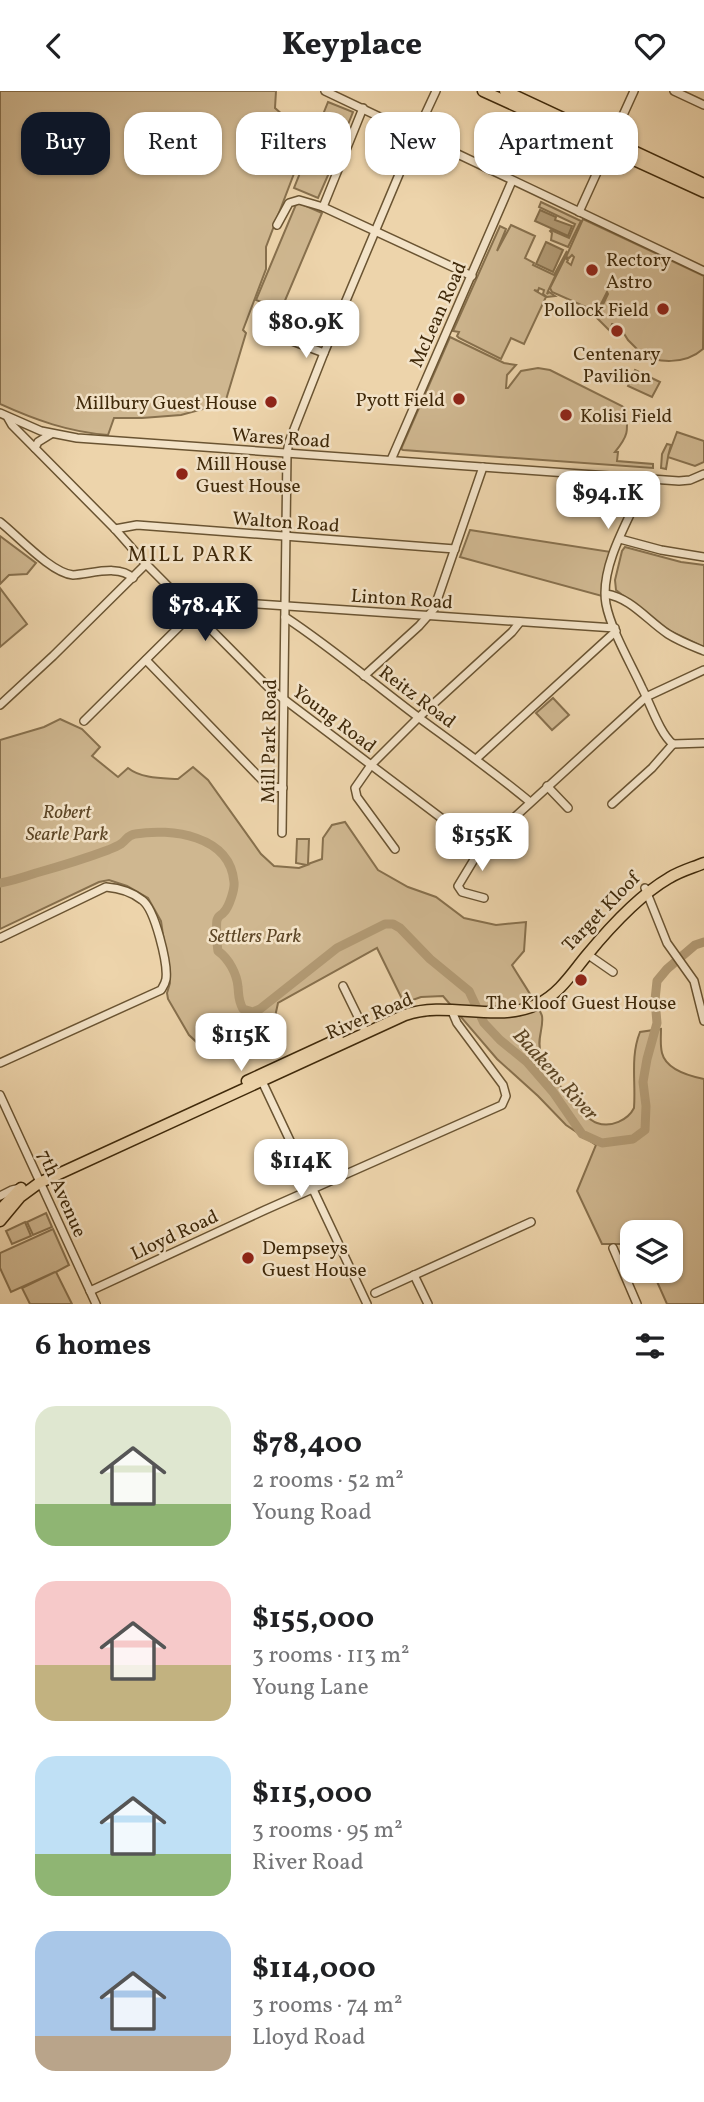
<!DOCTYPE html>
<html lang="en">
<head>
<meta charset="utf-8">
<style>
	:root { --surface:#fff; --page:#f6f6f6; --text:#202124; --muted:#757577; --accent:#111827 }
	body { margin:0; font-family:Vollkorn,serif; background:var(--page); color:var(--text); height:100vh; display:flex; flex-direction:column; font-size:26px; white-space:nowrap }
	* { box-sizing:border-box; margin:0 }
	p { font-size:23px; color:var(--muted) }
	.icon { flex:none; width:38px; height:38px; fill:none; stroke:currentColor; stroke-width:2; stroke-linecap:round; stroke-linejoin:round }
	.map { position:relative; height:1213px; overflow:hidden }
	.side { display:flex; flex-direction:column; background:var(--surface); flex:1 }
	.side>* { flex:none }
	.banner { position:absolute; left:21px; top:21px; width:663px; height:63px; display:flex; gap:14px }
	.tools { position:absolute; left:620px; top:1129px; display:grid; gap:14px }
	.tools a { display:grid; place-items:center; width:63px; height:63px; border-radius:14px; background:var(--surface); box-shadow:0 2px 5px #0004; font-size:35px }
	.price { position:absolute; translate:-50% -60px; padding:0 16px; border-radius:14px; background:#fff; color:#222; font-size:23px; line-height:46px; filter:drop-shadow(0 2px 4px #0008) }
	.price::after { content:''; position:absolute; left:50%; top:42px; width:21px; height:16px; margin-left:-10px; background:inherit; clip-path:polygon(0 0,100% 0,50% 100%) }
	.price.current { background:var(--accent); color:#fff }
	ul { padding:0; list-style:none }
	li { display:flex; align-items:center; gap:21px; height:175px; padding:0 35px }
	li span { display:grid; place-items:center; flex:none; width:196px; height:140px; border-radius:21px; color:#555 }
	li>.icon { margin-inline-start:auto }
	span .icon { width:84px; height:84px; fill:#fffc; stroke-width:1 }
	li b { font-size:30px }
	h2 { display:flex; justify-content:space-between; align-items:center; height:84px; padding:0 35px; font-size:30px }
	.pill { padding:0 24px; border-radius:21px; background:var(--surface); box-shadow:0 2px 5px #0004; font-size:24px; line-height:63px }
	.pill.current { background:var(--accent); color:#fff }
	header { display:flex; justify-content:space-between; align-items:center; height:91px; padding:0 35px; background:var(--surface); font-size:32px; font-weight:800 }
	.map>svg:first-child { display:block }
</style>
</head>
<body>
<header><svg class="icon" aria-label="back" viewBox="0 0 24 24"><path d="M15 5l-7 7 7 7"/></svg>Keyplace<svg class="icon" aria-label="heart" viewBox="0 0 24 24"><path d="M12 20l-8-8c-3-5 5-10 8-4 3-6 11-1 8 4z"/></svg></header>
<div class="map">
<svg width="704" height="1213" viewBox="0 0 704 1213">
	<rect width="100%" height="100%" fill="#edd4ab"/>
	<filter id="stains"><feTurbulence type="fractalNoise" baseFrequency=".00286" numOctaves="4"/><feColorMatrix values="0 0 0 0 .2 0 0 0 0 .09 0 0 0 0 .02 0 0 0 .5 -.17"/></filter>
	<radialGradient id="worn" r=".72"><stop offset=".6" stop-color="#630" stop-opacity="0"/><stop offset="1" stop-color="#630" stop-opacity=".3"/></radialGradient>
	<g fill="#cfb790" stroke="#87704d" stroke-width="2">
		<path d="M0 0H276L275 17 300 39 296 57 303 59 266 156V178L243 239 246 242 225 312 181 324 142 327H114L108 344C69 341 35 329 0 313Z"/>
		<path d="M328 11 353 21 343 46 318 36Z"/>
		<path d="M316 41 341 51 331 76 306 66Z"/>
		<path d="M304 72 329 82 318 107 294 97Z"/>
		<path d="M297 111 322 122 281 219 256 209Z"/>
		<path d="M541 111 581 130 568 156 551 149 552 142 550 140 551 139 569 147 575 133 539 116Z"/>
		<path d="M583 128 704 185 703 258C685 274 658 272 638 263L639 260 628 249 618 233H612L610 240 590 220 598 224 608 203 607 201 597 221 552 201 550 197 565 167 568 169 567 171 571 174 574 166 572 164 569 167 566 166Z"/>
		<path d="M511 134 535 145 525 167 534 172 533 174 554 184 567 160 548 200 547 203 549 201 555 205 547 206 543 203 544 199 539 197 538 200 534 199 546 206 524 253 511 247 501 268 459 247 457 245 459 241 453 240 500 135 506 138 497 160Z"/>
		<path d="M450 246 504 272 516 274 507 284 506 297H508L521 280 538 277 550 279 622 315 626 318C628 340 629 344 615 361H618L617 370 653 373V377L403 359 401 358Z"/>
		<path d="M635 279 660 291 652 306 628 295Z"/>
		<path d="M677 341 704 350V371L695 375 668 366 666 378 661 377 662 363 667 353 671 354 668 365Z"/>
		<path d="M470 439 611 461 603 488 602 505 460 466Z"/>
		<path d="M0 445 36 472 27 483 9 484 0 493Z"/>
		<path d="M625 456 681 471 704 474V556L666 538 616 499 615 489 622 460Z"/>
		<path d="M0 497 27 533 0 556Z"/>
		<path d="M553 607 569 624 552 639 536 622Z"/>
		<path d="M60 628 82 638 100 656 92 665 118 686 128 677C142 688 162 687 178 688L193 676 208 689 261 763 274 775 299 777 307 774 296 772 297 748H309L308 773 322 768 323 747 332 734 345 731 378 779 408 796 436 806 464 827 496 834 526 831 524 860 512 874C517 883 540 917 542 925 544 937 536 949 541 962 547 979 580 1026 597 1032 611 1037 628 1029 634 1017 636 991 630 966 640 941L661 938C661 946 660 954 662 962 666 978 689 985 704 988V1213H667L655 1186 649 1180H670V1141H632V1172L624 1171 619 1163 623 1157 622 1153H602L577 1100 596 1054 566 1034 538 1005 497 968 443 905 421 906 404 912 377 857 278 912 273 935 205 959 189 944 168 908 167 902 170 892 161 830 148 807 127 795 109 789 99 791 0 838V649L44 636Z"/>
		<path d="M46 1122 52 1136 33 1144 27 1131Z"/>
		<path d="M25 1131 31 1145 12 1153 6 1140Z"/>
		<path d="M53 1138 69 1174 56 1181 72 1213H30L22 1197 55 1181 11 1201 0 1177V1162Z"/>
	</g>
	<g fill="#b29a74" stroke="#846d4a" stroke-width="2">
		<path d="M540 119 556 126 555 129 572 135 568 145 535 130Z"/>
		<path d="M546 151 563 159 553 181 536 173Z"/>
	</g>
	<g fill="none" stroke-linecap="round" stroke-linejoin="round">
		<path stroke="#b29a74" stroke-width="9" d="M0 792C12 790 24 786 36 782 61 775 84 768 108 759 112 757 119 755 122 752 127 748 128 744 135 743 171 737 230 744 234 791 235 798 229 816 224 821 221 825 219 823 217 829 216 833 217 855 218 860 229 868 237 883 238 896 239 905 238 909 243 918L253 921 260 918 337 857 385 833H393L400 837 430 868 469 900 484 932 500 949 527 971 553 1001 582 1043 602 1052 633 1048 645 1039 646 1015 643 991 647 968 657 932 655 909 657 890 667 878 695 854 704 851"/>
		<defs>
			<g id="minor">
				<path d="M325 0 704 180"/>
				<path d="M674 0 704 14"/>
				<path d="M323 116 363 17"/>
				<path d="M579 121 634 0"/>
				<path d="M277 134 289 112 299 109 323 116 472 185"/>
				<path d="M271 242 324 262"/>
				<path d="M0 322 41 340 77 347 679 390 690 389 704 383"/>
				<path d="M8 327 12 334 115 438 146 473 269 597 481 757"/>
				<path d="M35 357 38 351 51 343"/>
				<path d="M391 369 512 90"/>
				<path d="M647 388C632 423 599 474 606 513 611 539 631 573 642 597 650 612 660 643 673 653"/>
				<path d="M0 431C18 445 51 482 73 484 91 483 119 473 133 487"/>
				<path d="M115 438 137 434 455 458"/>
				<path d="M620 448 661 459 704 466"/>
				<path d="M606 503C631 507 647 529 668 543 679 550 692 555 704 560"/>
				<path d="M187 513 198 509 615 537"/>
				<path d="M285 526C332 557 374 593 418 626 456 654 494 681 530 711"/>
				<path d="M146 569 265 692 273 696 283 697"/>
				<path d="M364 585 419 535 434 518 483 376"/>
				<path d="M0 614 53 565 146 473"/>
				<path d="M84 630 194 521"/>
				<path d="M673 653 704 652"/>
				<path d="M476 668 616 540"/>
				<path d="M547 695 568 717"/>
				<path d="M612 713 652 677 673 653"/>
				<path d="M282 742 287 362 289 351 324 262 416 43 436 0"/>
				<path d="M395 758 357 706 355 697 371 674 418 627 512 541 520 531"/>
				<path d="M645 797 667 852 694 890 704 930"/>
				<path d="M484 807 462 801 458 795 481 757 646 606 704 579"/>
				<path d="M0 847 106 796C118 797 132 801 142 809 155 818 168 873 166 888 165 893 164 894 161 899L0 972"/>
				<path d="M587 863 613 881"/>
				<path d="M343 895 366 942"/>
				<path d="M260 986 367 1213"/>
				<path d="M0 1004 96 1213"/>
				<path d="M0 1105 12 1099 20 1097"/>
				<path d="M613 1157 637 1213"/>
				<path d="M414 1184 428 1213"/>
				<path d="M90 1200 265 1119 502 1014 506 1005 503 994 457 932 451 918"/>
				<path d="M375 1202 531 1131"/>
			</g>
			<g id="major">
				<path d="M483 0 704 101"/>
				<path d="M505 0 704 93"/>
				<path d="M247 990 338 948"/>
				<path d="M0 1119 21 1097"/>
				<path d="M0 1130 20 1106 39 1092 405 924C448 909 497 933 538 913 560 902 572 882 587 864 610 836 638 805 669 787 680 780 692 777 704 772"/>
			</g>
		</defs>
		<use href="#minor" stroke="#6a5432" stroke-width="10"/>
		<use href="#major" stroke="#3f290a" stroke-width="13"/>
		<use href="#minor" stroke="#f3e3c8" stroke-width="7"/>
		<use href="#major" stroke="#edd4ab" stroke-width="10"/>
	</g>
	<g fill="#8f2418" stroke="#f3e3c8" stroke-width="2.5">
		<circle cx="592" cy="179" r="7"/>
		<circle cx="663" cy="218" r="7"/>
		<circle cx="617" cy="240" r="7"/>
		<circle cx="459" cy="308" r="7"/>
		<circle cx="271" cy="311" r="7"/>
		<circle cx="566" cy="324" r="7"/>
		<circle cx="182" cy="383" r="7"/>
		<circle cx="581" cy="889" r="7"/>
		<circle cx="248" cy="1167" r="7"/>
	</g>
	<g text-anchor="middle" stroke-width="5" stroke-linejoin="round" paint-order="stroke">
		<g font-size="19" fill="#3f290a" stroke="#f3e3c8" text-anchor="start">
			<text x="606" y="175">Rectory<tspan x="606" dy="22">Astro</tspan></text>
			<text x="649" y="225" text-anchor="end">Pollock Field</text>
			<text x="617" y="269" text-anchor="middle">Centenary<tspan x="617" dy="22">Pavilion</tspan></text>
			<text x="445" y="315" text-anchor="end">Pyott Field</text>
			<text x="257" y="318" text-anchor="end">Millbury Guest House</text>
			<text x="580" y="331">Kolisi Field</text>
			<text x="196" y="379">Mill House<tspan x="196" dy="22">Guest House</tspan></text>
			<text x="581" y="918" text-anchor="middle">The Kloof Guest House</text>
			<text x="262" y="1163">Dempseys<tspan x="262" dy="22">Guest House</tspan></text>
		</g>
		<g font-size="19" fill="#3f290a" stroke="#f3e3c8">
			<text transform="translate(437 223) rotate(-66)" y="7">McLean Road</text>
			<text transform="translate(281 346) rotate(4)" y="7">Wares Road</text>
			<text transform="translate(286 430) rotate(4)" y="7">Walton Road</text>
			<text transform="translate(402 507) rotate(4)" y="7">Linton Road</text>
			<text transform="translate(418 605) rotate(37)" y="7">Reitz Road</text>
			<text transform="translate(335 627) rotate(37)" y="7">Young Road</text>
			<text transform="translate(268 650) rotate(-89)" y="7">Mill Park Road</text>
			<text transform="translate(600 820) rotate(-46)" y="7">Target Kloof</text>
			<text transform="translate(369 924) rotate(-23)" y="7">River Road</text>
			<text transform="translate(63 1102) rotate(66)" y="7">7th Avenue</text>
			<text transform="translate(174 1143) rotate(-25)" y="7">Lloyd Road</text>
		</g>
		<g font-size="19" font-style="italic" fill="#5c4525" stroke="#f3e3c8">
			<text x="67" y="727">Robert<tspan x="67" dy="22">Searle Park</tspan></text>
			<text x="255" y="851">Settlers Park</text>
		</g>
		<g font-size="21" letter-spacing="2" fill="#3f290a" stroke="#f3e3c8">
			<text x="191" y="470">MILL PARK</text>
		</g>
		<g font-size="21" font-style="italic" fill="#5c4524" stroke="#f3e3c8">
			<text transform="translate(556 983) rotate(48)" y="7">Baakens River</text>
		</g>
	</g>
	<rect width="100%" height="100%" filter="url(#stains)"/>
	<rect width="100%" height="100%" fill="url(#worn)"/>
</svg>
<div class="tools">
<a><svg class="icon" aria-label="layers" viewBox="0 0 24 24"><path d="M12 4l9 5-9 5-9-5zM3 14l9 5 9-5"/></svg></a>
</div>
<b class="price" style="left:306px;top:269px">$80.9K</b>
<b class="price" style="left:608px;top:440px">$94.1K</b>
<b class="price current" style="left:205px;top:552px">$78.4K</b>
<b class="price" style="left:482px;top:782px">$155K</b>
<b class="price" style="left:241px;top:982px">$115K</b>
<b class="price" style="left:301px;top:1108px">$114K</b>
<div class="banner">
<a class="pill current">Buy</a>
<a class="pill">Rent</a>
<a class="pill">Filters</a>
<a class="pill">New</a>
<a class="pill">Apartment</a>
</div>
</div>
<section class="side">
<h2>6 homes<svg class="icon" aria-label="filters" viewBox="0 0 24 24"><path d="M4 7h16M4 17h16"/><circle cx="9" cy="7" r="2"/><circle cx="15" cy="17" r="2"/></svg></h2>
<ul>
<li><span style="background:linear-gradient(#dfe7d0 70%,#8fb573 0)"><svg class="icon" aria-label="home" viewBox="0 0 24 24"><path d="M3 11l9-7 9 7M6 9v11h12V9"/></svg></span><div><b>$78,400</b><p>2 rooms · 52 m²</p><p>Young Road</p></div></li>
<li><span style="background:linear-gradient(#f6c9c9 60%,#c2b280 0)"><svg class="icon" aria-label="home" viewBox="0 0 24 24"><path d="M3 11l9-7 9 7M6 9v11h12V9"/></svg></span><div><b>$155,000</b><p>3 rooms · 113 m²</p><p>Young Lane</p></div></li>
<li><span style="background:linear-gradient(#bfe0f5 70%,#8fb573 0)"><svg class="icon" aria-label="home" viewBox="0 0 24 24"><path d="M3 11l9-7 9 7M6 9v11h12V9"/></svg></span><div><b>$115,000</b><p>3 rooms · 95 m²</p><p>River Road</p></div></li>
<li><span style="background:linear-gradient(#a9c7e8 75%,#b9a48a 0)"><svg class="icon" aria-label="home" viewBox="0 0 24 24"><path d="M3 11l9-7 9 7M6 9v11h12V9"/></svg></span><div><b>$114,000</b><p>3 rooms · 74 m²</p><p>Lloyd Road</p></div></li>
</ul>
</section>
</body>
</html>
